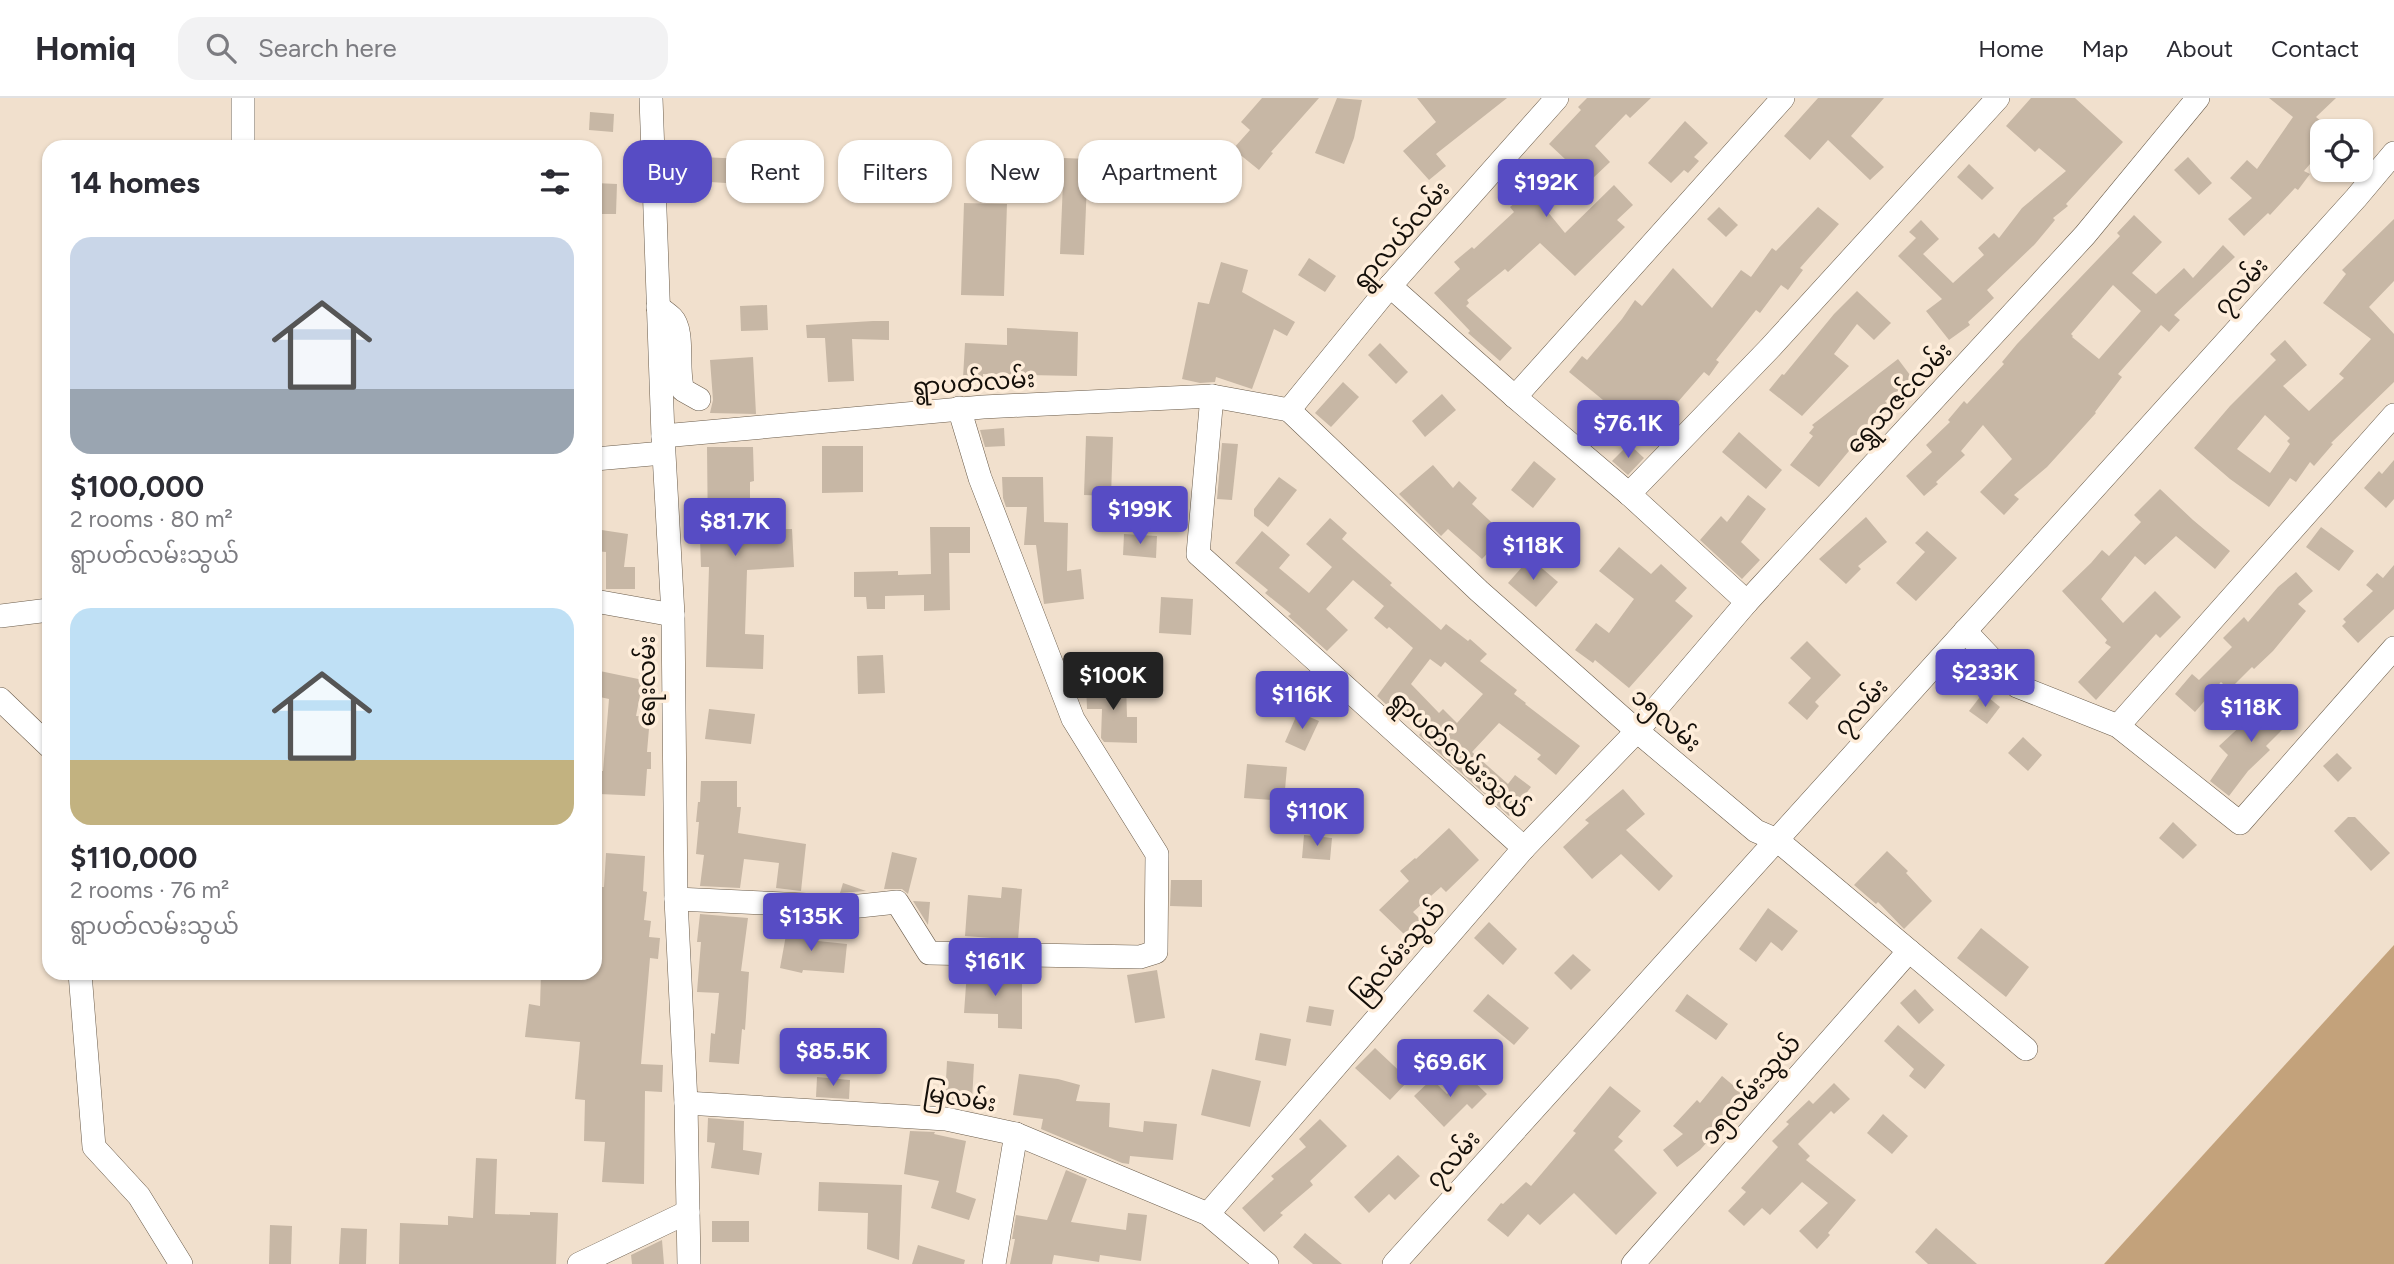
<!DOCTYPE html>
<html lang="en">
<head>
<meta charset="utf-8">
<style>
	:root { --surface:#fff; --page:#f2f2f3; --text:#2b2b33; --muted:#7c7c81; --line:#e1e1e2; --accent:#574cc4 }
	body { margin:0; font-family:Figtree,"Noto Sans Myanmar",sans-serif; background:var(--page); color:var(--text); height:100vh; display:flex; flex-direction:column; font-size:26px; white-space:nowrap }
	* { box-sizing:border-box; margin:0 }
	p { font-size:23px; color:var(--muted) }
	.icon { flex:none; width:38px; height:38px; fill:none; stroke:currentColor; stroke-width:2; stroke-linecap:round; stroke-linejoin:round }
	.map { position:relative; flex:1; overflow:hidden }
	.side { position:absolute; left:42px; top:42px; width:560px; height:840px; display:flex; flex-direction:column; background:var(--surface); border-radius:21px; box-shadow:0 2px 5px #0004 }
	.side>* { flex:none }
	.top-card { position:absolute; left:623px; top:42px; width:665px; height:63px; display:flex; gap:14px }
	.fabs { position:absolute; left:2310px; top:21px; display:grid; gap:14px }
	.fabs a { display:grid; place-items:center; width:63px; height:63px; border-radius:14px; background:var(--surface); box-shadow:0 2px 5px #0004; font-size:35px }
	.price { position:absolute; translate:-50% -60px; padding:0 16px; border-radius:7px; background:var(--accent); color:#fff; font-size:23px; line-height:46px; filter:drop-shadow(0 2px 4px #0008) }
	.price::after { content:''; position:absolute; left:50%; top:42px; width:21px; height:16px; margin-left:-10px; background:inherit; clip-path:polygon(0 0,100% 0,50% 100%) }
	.price.active { background:#222; color:#fff }
	ul { padding:0; list-style:none }
	li { display:grid; align-content:center; gap:14px; height:371px; padding:0 28px }
	li span { display:grid; place-items:center; height:217px; border-radius:21px; color:#555 }
	li>.icon { margin-inline-start:auto }
	span .icon { width:126px; height:126px; fill:#fffc; stroke-width:1 }
	li b { font-size:30px }
	h2 { display:flex; justify-content:space-between; align-items:center; height:84px; padding:0 28px; font-size:30px }
	.pill { padding:0 24px; border-radius:21px; background:var(--surface); box-shadow:0 2px 5px #0004; font-size:24px; line-height:63px }
	.pill.active { background:var(--accent); color:#fff }
	header { display:flex; align-items:center; gap:42px; box-sizing:border-box; height:98px; padding:0 35px; background:var(--surface); border-bottom:2px solid var(--line) }
	header strong { font-size:33px }
	nav { display:flex; gap:38px; margin-inline-start:auto; font-size:24px }
	.search { width:490px; height:63px; background:var(--page); display:flex; align-items:center; gap:18px; box-sizing:border-box; padding:0 24px; border-radius:21px; color:var(--muted); font-size:26px }
	.map>svg:first-child { display:block }
</style>
</head>
<body>
<header>
<strong>Homiq</strong>
<div class="search"><svg class="icon" aria-label="search" viewBox="0 0 24 24"><circle cx="10" cy="10" r="6"/><path d="M15 15l6 6"/></svg>Search here</div>
<nav><a>Home</a><a>Map</a><a>About</a><a>Contact</a></nav>
</header>
<div class="map">
<svg width="2394" height="1166" viewBox="0 0 2394 1166">
	<rect width="100%" height="100%" fill="#f1e0cd"/>
	<path fill="#c3a27b" d="M2394 847V1166H2104Z"/>
	<g fill="#c7b7a5" fill-rule="evenodd">
		<path d="M1262 0H1319L1271 54 1273 55 1259 72 1233 51 1250 32 1241 24Z"/>
		<path d="M1337 0 1362 2 1354 40 1344 66 1315 55Z"/>
		<path d="M1417 0H1507L1436 56 1446 68 1429 82 1403 53 1436 24Z"/>
		<path d="M1587 0H1651L1630 20 1626 16 1595 48 1610 64 1592 81 1581 70 1543 108 1565 135 1614 87 1633 107 1617 122 1625 129 1575 178 1540 145 1508 174 1505 171 1467 202 1469 205 1466 208 1512 250 1500 263 1468 235 1470 233 1434 195 1460 171 1454 164 1472 149 1474 151 1514 114 1510 109 1530 92 1532 94 1565 61 1549 46 1581 12 1578 9Z"/>
		<path d="M1818 0H1884L1851 38 1884 69 1870 82 1828 42 1810 62 1784 38Z"/>
		<path d="M2031 0H2075L2123 44 2066 106 2068 108 2053 120 2055 122 2035 146 1987 192 1994 200 1968 224 1970 227 1949 242 1926 213 1942 201 1898 158 1916 140 1909 134 1921 122 1939 141 1923 156 1953 185 1984 157 1978 150 1994 135 1999 140 2022 110 2066 73 2039 50 2035 54 2006 28Z"/>
		<path d="M2269 0H2336L2316 19 2322 24V52L2304 73 2310 76 2298 92 2295 90 2270 117 2268 115 2244 138 2228 121 2252 100 2230 80 2247 62 2257 71 2293 19Z"/>
		<path d="M590 14 614 16 613 34 589 32Z"/>
		<path d="M1685 23 1708 45 1694 59 1699 63 1688 75 1684 72 1671 85 1648 65Z"/>
		<path d="M680 55 702 56V59L744 61 742 86 678 82Z"/>
		<path d="M2188 59 2212 85 2199 97 2174 72Z"/>
		<path d="M1064 60 1088 61 1084 157 1060 156Z"/>
		<path d="M1969 66 1994 90 1982 102 1957 79Z"/>
		<path d="M595 85 617 86 616 116H595Z"/>
		<path d="M964 105 1007 106 1004 198 961 197Z"/>
		<path d="M1719 109 1738 127 1726 139 1707 121Z"/>
		<path d="M1818 109 1839 126 1800 170 1803 172 1788 192 1781 187 1760 215 1756 212 1716 262 1719 264 1709 278 1704 274 1663 321 1666 323 1649 343 1624 323 1626 321 1569 274 1582 258 1587 262 1622 221 1635 202 1642 208 1673 170 1712 210 1741 172 1751 179 1772 150 1776 153Z"/>
		<path d="M2134 117 2162 144 2132 175 2156 196 2184 170 2193 180 2223 147 2235 159 2174 217 2180 222 2169 234 2161 227 2118 276 2122 279 2095 314 2096 315 2047 369 2014 397 2019 401 2004 417 1980 394 2012 361 1983 327 1961 353 1965 357 1936 384 1938 386 1924 398 1906 378 1932 354 1926 347 1950 324 1948 322 1964 303 1967 306 2004 266 2002 264 2017 246 2120 138 2117 135ZM2113 187 2141 213 2099 261 2072 239 2073 238 2071 236Z"/>
		<path d="M2394 121V183L2369 209 2394 236V284L2331 345 2333 346 2314 368 2310 364 2296 384 2290 380 2269 409 2230 381 2194 350 2230 308 2276 262 2270 256 2285 242 2307 267 2283 288 2309 313 2344 280 2339 276 2371 241 2323 205 2346 176 2342 172ZM2265 317 2290 340 2287 343 2290 346 2270 375 2237 351Z"/>
		<path d="M1309 160 1336 178 1325 194 1298 177Z"/>
		<path d="M1221 164 1248 172 1242 194 1295 224 1287 238 1274 231 1252 291 1216 279 1215 284 1200 285 1182 281 1198 204 1209 206Z"/>
		<path d="M1857 193 1891 225 1874 242 1857 226 1834 256 1849 268 1802 318 1769 292 1782 276 1784 277 1834 216Z"/>
		<path d="M767 207 768 232 741 233 740 208Z"/>
		<path d="M873 223H889V242L852 241 854 283 828 284 825 240H807L806 227Z"/>
		<path d="M1007 230 1078 234 1077 278 983 276V281L963 280 965 245 1007 247Z"/>
		<path d="M1380 245 1408 274 1396 286 1368 257Z"/>
		<path d="M753 259 756 316 710 315 713 302 710 262Z"/>
		<path d="M1898 261 1913 281 1885 303 1888 306 1819 389 1790 367 1813 338 1809 335 1814 329 1812 327Z"/>
		<path d="M1343 284 1359 299 1331 329 1315 315Z"/>
		<path d="M1442 296 1456 312 1425 339 1412 323Z"/>
		<path d="M1004 330 1005 348 985 349 980 332Z"/>
		<path d="M1739 334 1782 372 1766 391 1722 354Z"/>
		<path d="M1086 338 1113 339 1111 398 1084 397Z"/>
		<path d="M1222 345 1238 346 1232 402 1217 401Z"/>
		<path d="M1629 346 1644 360 1628 377 1612 363Z"/>
		<path d="M822 348H863V394L822 395Z"/>
		<path d="M707 349H753L754 383 750 384V432L792 431 794 469 747 472 745 536 764 537 763 571 706 569 709 469H701L700 441H708Z"/>
		<path d="M2394 362V401L2386 410 2364 390 2379 373 2382 376Z"/>
		<path d="M1534 363 1556 381 1533 410 1511 392Z"/>
		<path d="M1433 367 1453 390 1459 383 1477 400 1472 406 1505 437 1482 461 1448 431 1441 438 1399 396Z"/>
		<path d="M1002 379H1043L1044 424 1068 425 1067 473 1081 471 1084 501 1044 506 1036 447H1024L1027 409H1006L1003 400Z"/>
		<path d="M1279 379 1297 392 1268 429 1254 418V411Z"/>
		<path d="M2160 391 2193 422 2230 453 2215 471 2176 438 2145 467 2135 458 2101 501 2123 525 2155 493 2181 519 2160 540 2156 536 2096 602 2078 584 2111 549 2105 545 2107 542 2062 493 2091 465 2102 452 2109 458 2141 424 2134 417Z"/>
		<path d="M1748 397 1766 411 1741 444 1760 462 1742 481 1700 442 1721 418 1727 424Z"/>
		<path d="M1866 419 1887 444 1858 468 1861 471 1846 486 1819 461Z"/>
		<path d="M1330 420 1347 435 1342 441 1392 485 1390 487 1441 532 1446 526 1468 543 1470 541 1487 556 1480 563 1517 592 1514 596 1526 605 1525 606 1580 648 1556 677 1537 661 1541 657 1499 625 1472 654 1508 686 1515 677 1531 689 1509 718 1419 637 1423 632 1396 605 1391 611 1377 598 1413 550 1389 529 1387 531 1374 520 1384 508 1353 482 1326 511 1348 532 1327 553 1288 518 1291 516 1265 495 1268 492 1235 465 1262 433 1290 457 1279 470 1309 495 1332 469 1306 446ZM1430 561 1441 569 1445 564 1483 596 1457 625 1443 611 1439 615 1411 586Z"/>
		<path d="M930 429H970V455H949L950 512 924 513V497L885 498V511H867L866 499H854V474L898 473V477L931 476Z"/>
		<path d="M2321 429 2354 453 2339 473 2306 449Z"/>
		<path d="M595 431 628 436 624 469H635V491H606V454L595 453Z"/>
		<path d="M1927 433 1957 460 1916 503 1896 485 1925 454 1915 445Z"/>
		<path d="M1124 436 1157 438 1156 460 1123 457Z"/>
		<path d="M1619 449 1651 476 1661 466 1687 490 1675 503 1693 518 1629 590 1595 562 1593 565 1575 552 1596 525 1609 535 1634 501 1599 473Z"/>
		<path d="M1530 460 1558 484 1536 509 1508 485Z"/>
		<path d="M2394 467V511L2358 545 2342 528 2346 524 2343 521 2373 493 2366 487 2377 475 2383 480Z"/>
		<path d="M2296 474 2313 493 2298 506 2306 513 2273 553 2254 571 2252 569 2229 592 2221 584 2195 614 2175 596 2192 576 2199 582 2232 549 2223 540 2244 519 2248 524 2278 489Z"/>
		<path d="M1161 499 1193 501 1191 537 1159 535Z"/>
		<path d="M1807 543 1841 577 1815 604 1819 608 1807 622 1788 605 1811 580 1790 560Z"/>
		<path d="M883 557 885 595 858 596 857 558Z"/>
		<path d="M595 572 643 582 636 618 650 619 647 654H651V671H647L645 698 599 696 600 673H603L609 601 595 598Z"/>
		<path d="M1126 584 1127 619H1137V645L1104 644 1101 640 1102 611H1087L1086 585Z"/>
		<path d="M1983 595 2000 609 1987 626 1969 613Z"/>
		<path d="M2274 597 2295 619 2266 648 2270 652 2248 673 2229 698 2210 683 2228 657 2219 648Z"/>
		<path d="M709 611 755 616 751 646 705 641Z"/>
		<path d="M1298 614 1319 623 1305 653 1285 644Z"/>
		<path d="M2023 639 2042 657 2028 673 2008 655Z"/>
		<path d="M2337 655 2352 670 2338 684 2323 668Z"/>
		<path d="M1247 666 1287 669 1284 703 1244 700Z"/>
		<path d="M701 683H737V709H741L738 735 806 746 801 793 776 790 779 765 744 761 740 790 700 788 704 757 696 756 699 724H696L698 704H700Z"/>
		<path d="M1623 691 1645 716 1626 732 1673 778 1659 793 1621 756 1592 781 1563 749 1589 725 1585 722Z"/>
		<path d="M2348 719H2355L2390 755 2371 773 2334 733Z"/>
		<path d="M2173 724 2197 747 2183 761 2159 740Z"/>
		<path d="M1449 730 1479 762 1446 794 1441 789 1413 814 1421 822 1406 838 1379 812 1409 783 1400 773 1415 760 1416 761Z"/>
		<path d="M1304 737 1332 740 1330 762 1302 760Z"/>
		<path d="M1887 753 1908 773 1906 775 1932 803 1904 831 1878 804 1876 806 1854 787Z"/>
		<path d="M892 754 917 760 908 796 902 791H884Z"/>
		<path d="M606 755 645 758 643 793 647 794 644 822 651 823 649 839 660 840 658 861 650 860 641 966 663 967 662 994 645 993 644 1086 602 1084 605 1044 584 1043 585 1002 575 1001 580 944 525 939 529 906 540 908 541 875H595V823H597L600 789H604Z"/>
		<path d="M1171 782H1202V809L1170 808Z"/>
		<path d="M843 785 866 793 840 795Z"/>
		<path d="M1002 789 1022 791 1018 842 965 838 968 797 1001 800Z"/>
		<path d="M913 803 930 804 928 827Z"/>
		<path d="M1768 810 1798 833 1782 853 1771 844 1756 864 1739 851Z"/>
		<path d="M700 816 748 820 741 873 749 874 745 932 742 931 739 966 709 964 711 935 715 936 719 895 697 894 701 844H697Z"/>
		<path d="M1489 824 1517 851 1503 867 1474 840Z"/>
		<path d="M788 826 810 830 808 842 847 846 844 875 803 872 802 875 780 870Z"/>
		<path d="M1981 830 2029 869 2006 899 1957 860Z"/>
		<path d="M1573 856 1591 872 1571 892 1554 875Z"/>
		<path d="M1157 872 1165 920 1135 925 1127 877Z"/>
		<path d="M967 873 993 874V878H1022V931L998 930V916L964 915Z"/>
		<path d="M1915 891 1934 912 1919 926 1900 905Z"/>
		<path d="M1488 896 1529 930 1514 947 1473 913Z"/>
		<path d="M1687 896 1728 926 1716 942 1675 913Z"/>
		<path d="M1309 908 1334 912 1331 928 1306 924Z"/>
		<path d="M1898 927 1945 967 1925 991 1909 978 1914 971 1884 943Z"/>
		<path d="M1260 935 1291 941 1286 968 1255 962Z"/>
		<path d="M1375 950 1409 982 1390 1002 1355 970Z"/>
		<path d="M947 963 974 966 972 1003 945 1001Z"/>
		<path d="M1212 971 1261 983 1250 1029 1201 1017Z"/>
		<path d="M1019 976 1058 981 1080 987 1076 1003 1110 1005 1109 1029 1143 1034 1144 1023 1177 1026 1173 1062 1130 1058 1129 1066 1122 1065 1041 1031 1043 1021 1013 1017Z"/>
		<path d="M1467 977 1487 996 1472 1011 1467 1006 1444 1029 1414 998 1432 981 1447 996Z"/>
		<path d="M1722 978 1747 999 1700 1052 1677 1069 1663 1052 1683 1036 1673 1028 1697 1002 1700 1005Z"/>
		<path d="M817 979 850 982 849 1001 816 999Z"/>
		<path d="M1834 985 1850 1001 1834 1016 1831 1013 1798 1046 1810 1058 1806 1062 1856 1102 1828 1135 1830 1137 1817 1151 1799 1133 1828 1105 1802 1084 1770 1117 1762 1110 1744 1128 1728 1113 1746 1094 1741 1090 1778 1049 1772 1043 1789 1026 1786 1024 1809 1002 1813 1006Z"/>
		<path d="M1610 988 1641 1013 1618 1039 1623 1043 1614 1052 1657 1095 1616 1137 1574 1095 1540 1127 1528 1116 1508 1139 1487 1122 1501 1105 1503 1106 1526 1084 1531 1088 1576 1035 1573 1033Z"/>
		<path d="M1883 1016 1908 1038 1892 1056 1867 1035Z"/>
		<path d="M708 1020 744 1023 743 1052 762 1055 759 1077 711 1070 715 1045 707 1044Z"/>
		<path d="M1320 1021 1347 1048 1310 1083 1313 1087 1280 1115 1283 1117 1264 1134 1242 1110 1274 1081 1271 1078 1306 1049 1299 1041Z"/>
		<path d="M910 1033 935 1034 934 1036 966 1043 956 1094 976 1101 969 1122 931 1110 939 1083 904 1076Z"/>
		<path d="M1398 1057 1420 1078 1395 1102 1389 1096 1369 1115 1354 1099Z"/>
		<path d="M476 1060 497 1061 495 1116 530 1117V1114L558 1115 556 1166H399L400 1125 448 1127V1118L473 1120Z"/>
		<path d="M1066 1072 1087 1081 1071 1124 1126 1132 1128 1115 1147 1117 1141 1163 1100 1157 1099 1164 1054 1157 1052 1166H1010L1015 1141H1012L1016 1117 1047 1122Z"/>
		<path d="M819 1084 902 1087 899 1162 867 1151 868 1115 818 1113Z"/>
		<rect x="712" y="1123" width="37" height="21"/>
		<path d="M270 1127 292 1128 291 1166H269Z"/>
		<path d="M341 1130 367 1131 366 1166H339Z"/>
		<path d="M1936 1130 1977 1166H1928L1915 1154Z"/>
		<path d="M1305 1135 1342 1166H1313L1293 1149Z"/>
		<path d="M662 1142 664 1166H632L631 1157Z"/>
		<path d="M918 1147 965 1162 964 1166H912Z"/>
	</g>
	<g fill="none" stroke-linecap="round" stroke-linejoin="round">
		<defs>
			<g id="minor">
				<path d="M243 0V49"/>
				<path d="M651 0 663 338 673 517 676 801 686 1005 689 1166"/>
				<path d="M1390 188 1515 299 1629 396 1747 504"/>
				<path d="M658 209C662 212 668 216 672 220 685 233 676 273 683 292L699 301"/>
				<path d="M1212 298 1198 456 1524 750"/>
				<path d="M1515 299 1783 0"/>
				<path d="M1289 312 1479 493 1637 633 1756 733 1777 742 2026 951"/>
				<path d="M1289 312 1390 188 1557 0"/>
				<path d="M663 338 983 309 1212 298 1289 312"/>
				<path d="M595 361 663 355"/>
				<path d="M1629 396 1769 251 1998 0"/>
				<path d="M595 503 673 517"/>
				<path d="M0 518 49 512"/>
				<path d="M1965 533 2017 588 2118 628 2240 725 2394 550"/>
				<path d="M0 601 49 648"/>
				<path d="M2118 628 2394 317"/>
				<path d="M676 801 850 809 897 804 929 855 1140 859 1156 854 1157 756 1073 621 980 380 959 310"/>
				<path d="M80 875 94 1049 139 1098 181 1166"/>
				<path d="M686 1005 946 1021 1016 1036 1208 1116 1267 1166"/>
				<path d="M1208 1116 1524 750 1637 633 1747 504 2085 137 2198 0"/>
				<path d="M579 1166 688 1114"/>
				<path d="M994 1166 1016 1036"/>
				<path d="M1394 1166 2356 100 2394 55"/>
				<path d="M1633 1166 1909 853"/>
			</g>
		</defs>
		<use href="#minor" stroke="#6a5c4b" stroke-width="24"/>
		<use href="#minor" stroke="#fff" stroke-width="23"/>
	</g>
	<g text-anchor="middle" stroke-width="7" stroke-linejoin="round" paint-order="stroke">
		<g font-size="24" fill="#140f09" stroke="#feedda">
			<text transform="translate(1401 137) rotate(-49)" y="8">ရွာလယ်လမ်း</text>
			<text transform="translate(2241 188) rotate(-48)" y="8">၇လမ်း</text>
			<text transform="translate(974 285) rotate(-4)" y="8">ရွာပတ်လမ်း</text>
			<text transform="translate(1899 300) rotate(-47)" y="8">ရွှေသဇင်လမ်း</text>
			<text transform="translate(647 583) rotate(-90)" y="8">ရေးလမ်း</text>
			<text transform="translate(1861 609) rotate(-48)" y="8">၇လမ်း</text>
			<text transform="translate(1666 622) rotate(41)" y="8">၁၅လမ်း</text>
			<text transform="translate(1460 657) rotate(42)" y="8">ရွာပတ်လမ်းသွယ်</text>
			<text transform="translate(1399 854) rotate(-49)" y="8">မြလမ်းသွယ်</text>
			<text transform="translate(1751 992) rotate(-49)" y="8">၁၅လမ်းသွယ်</text>
			<text transform="translate(960 1000) rotate(9)" y="8">မြလမ်း</text>
			<text transform="translate(1453 1061) rotate(-48)" y="8">၇လမ်း</text>
		</g>
	</g>
</svg>
<div class="fabs">
<a><svg class="icon" aria-label="locate" viewBox="0 0 24 24"><circle cx="12" cy="12" r="6"/><path d="M12 2v4M12 18v4M2 12h4M18 12h4"/></svg></a>
</div>
<b class="price" style="left:1546px;top:121px">$192K</b>
<b class="price" style="left:1628px;top:362px">$76.1K</b>
<b class="price" style="left:1140px;top:448px">$199K</b>
<b class="price" style="left:735px;top:460px">$81.7K</b>
<b class="price" style="left:1533px;top:484px">$118K</b>
<b class="price" style="left:1985px;top:611px">$233K</b>
<b class="price active" style="left:1113px;top:614px">$100K</b>
<b class="price" style="left:1302px;top:633px">$116K</b>
<b class="price" style="left:2251px;top:646px">$118K</b>
<b class="price" style="left:1317px;top:750px">$110K</b>
<b class="price" style="left:811px;top:855px">$135K</b>
<b class="price" style="left:995px;top:900px">$161K</b>
<b class="price" style="left:833px;top:990px">$85.5K</b>
<b class="price" style="left:1450px;top:1001px">$69.6K</b>
<div class="top-card">
<a class="pill active">Buy</a>
<a class="pill">Rent</a>
<a class="pill">Filters</a>
<a class="pill">New</a>
<a class="pill">Apartment</a>
</div>
<section class="side">
<h2>14 homes<svg class="icon" aria-label="filters" viewBox="0 0 24 24"><path d="M4 7h16M4 17h16"/><circle cx="9" cy="7" r="2"/><circle cx="15" cy="17" r="2"/></svg></h2>
<ul>
<li><span style="background:linear-gradient(#c9d6e8 70%,#9aa5b1 0)"><svg class="icon" aria-label="home" viewBox="0 0 24 24"><path d="M3 11l9-7 9 7M6 9v11h12V9"/></svg></span><div><b>$100,000</b><p>2 rooms · 80 m²</p><p>ရွာပတ်လမ်းသွယ်</p></div></li>
<li><span style="background:linear-gradient(#bfe0f5 70%,#c2b280 0)"><svg class="icon" aria-label="home" viewBox="0 0 24 24"><path d="M3 11l9-7 9 7M6 9v11h12V9"/></svg></span><div><b>$110,000</b><p>2 rooms · 76 m²</p><p>ရွာပတ်လမ်းသွယ်</p></div></li>
</ul>
</section>
</div>
</body>
</html>
